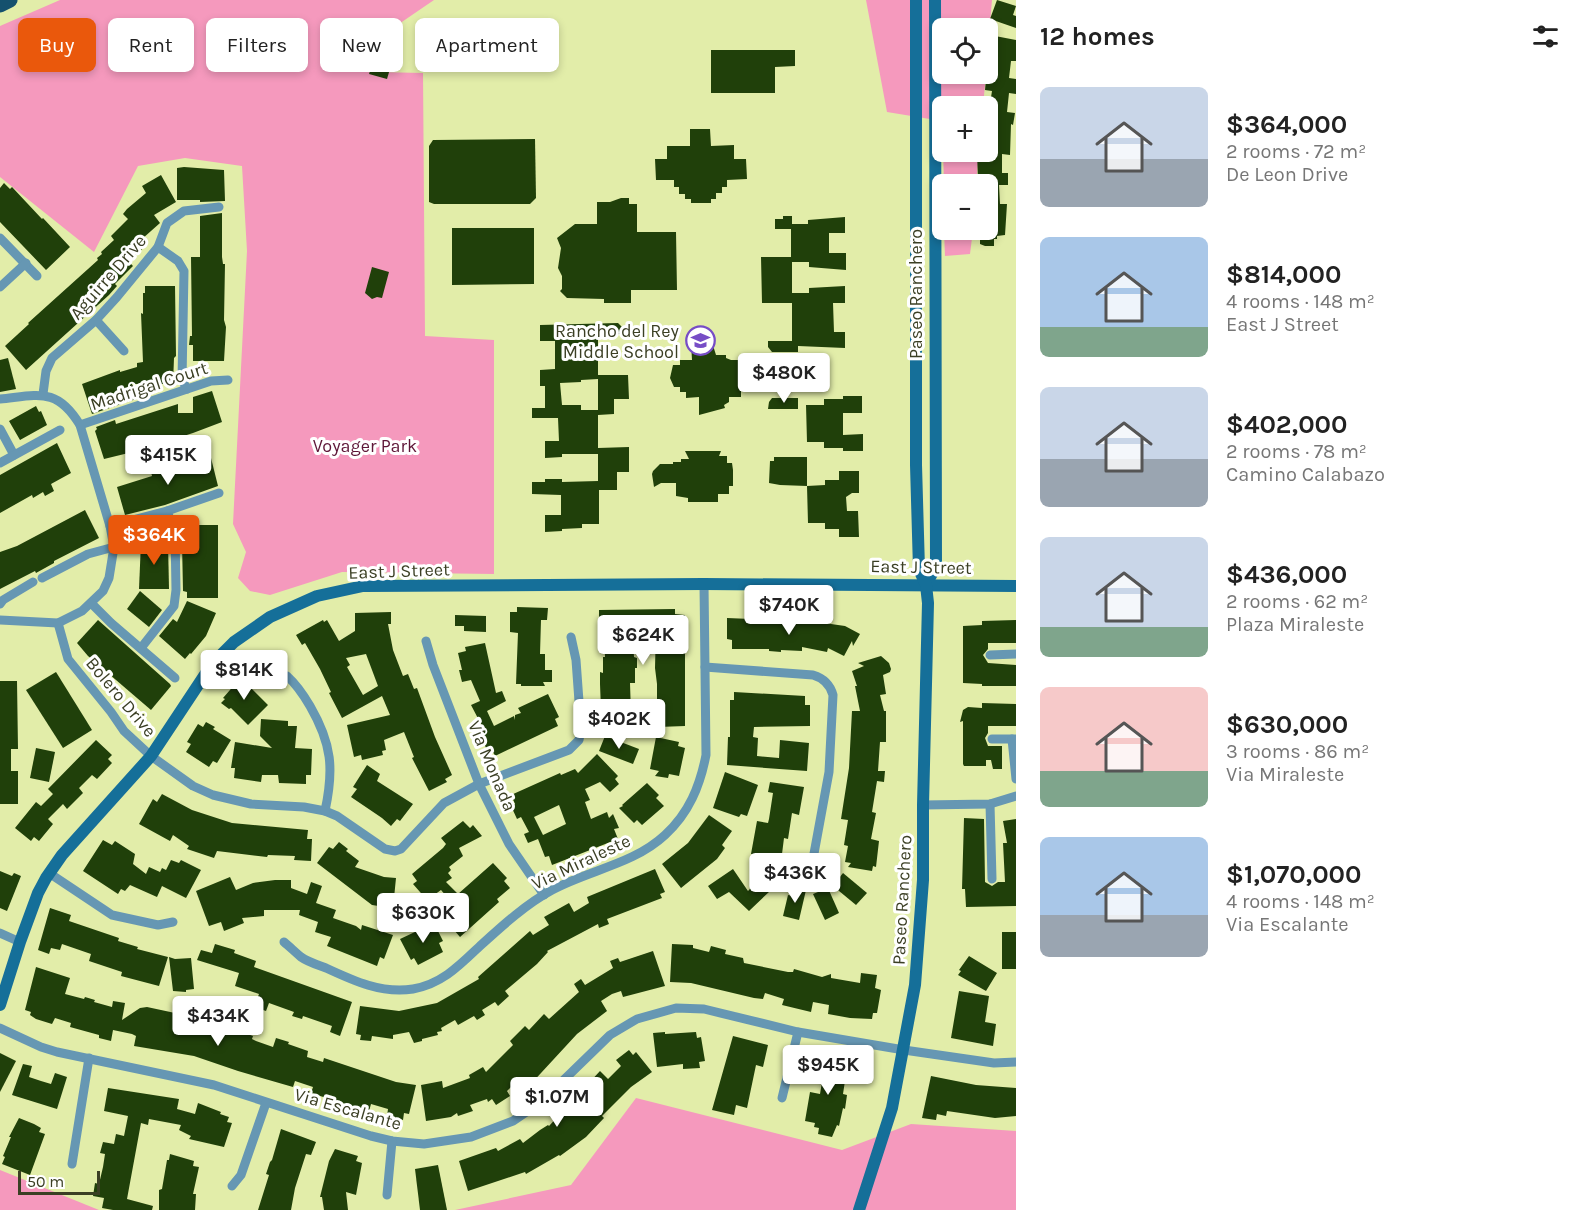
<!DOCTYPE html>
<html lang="en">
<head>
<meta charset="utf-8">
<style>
	:root { --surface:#fff; --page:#f2f2f2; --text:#222; --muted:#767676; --accent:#ea580c }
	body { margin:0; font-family:Karla,sans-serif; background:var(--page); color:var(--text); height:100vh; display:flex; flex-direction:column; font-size:22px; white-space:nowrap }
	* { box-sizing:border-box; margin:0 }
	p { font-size:20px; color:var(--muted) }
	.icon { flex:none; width:33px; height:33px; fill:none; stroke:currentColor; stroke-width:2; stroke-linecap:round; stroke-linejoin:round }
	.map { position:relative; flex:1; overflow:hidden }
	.panel { display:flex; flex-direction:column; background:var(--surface); width:570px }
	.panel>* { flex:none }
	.guide { position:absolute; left:18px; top:18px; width:570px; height:54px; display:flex; gap:12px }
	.tools { position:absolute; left:932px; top:18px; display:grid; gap:12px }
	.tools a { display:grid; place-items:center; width:66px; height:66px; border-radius:9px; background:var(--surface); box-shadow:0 3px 9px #0003; font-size:30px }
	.scale { position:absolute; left:18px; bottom:15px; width:82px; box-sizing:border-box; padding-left:6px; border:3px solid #3b3f24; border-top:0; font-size:16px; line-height:21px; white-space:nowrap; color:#3b3f24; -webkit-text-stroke:4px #fff; paint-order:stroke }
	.price { position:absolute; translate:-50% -51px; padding:0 14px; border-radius:6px; background:#fff; color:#222; font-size:20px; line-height:39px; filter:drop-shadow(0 2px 3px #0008) }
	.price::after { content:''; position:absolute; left:50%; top:36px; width:18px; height:14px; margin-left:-9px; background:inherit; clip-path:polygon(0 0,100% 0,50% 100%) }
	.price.selected { background:var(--accent); color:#fff }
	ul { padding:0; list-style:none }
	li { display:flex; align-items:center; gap:18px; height:150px; padding:0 24px }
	li span { display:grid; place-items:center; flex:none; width:168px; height:120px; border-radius:9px; color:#555 }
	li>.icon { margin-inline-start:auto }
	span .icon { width:72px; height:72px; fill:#fffc; stroke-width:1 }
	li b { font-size:26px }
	h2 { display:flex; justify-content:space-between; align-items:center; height:72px; padding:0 24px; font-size:26px }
	.chip { padding:0 21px; border-radius:9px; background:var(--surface); box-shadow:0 3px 9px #0003; font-size:21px; line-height:54px }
	.chip.selected { background:var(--accent); color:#fff }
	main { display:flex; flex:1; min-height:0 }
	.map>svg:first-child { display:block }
</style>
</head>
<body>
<main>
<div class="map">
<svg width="1016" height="1210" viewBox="0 0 1016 1210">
	<rect width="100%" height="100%" fill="#e2eda9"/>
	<g fill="#f599bd">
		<path d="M60 0H434L330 71 423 73 425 336 494 340V574L342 572 270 595 250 591 238 578 246 552 233 524 247 251 242 166 185 158 138 166 94 252 0 177V26Z"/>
		<path d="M866 0H992L987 58V28H942V74H986L983 106H942V121L887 112Z"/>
		<path d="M943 152H979L976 184H944Z"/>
		<path d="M944 230H973L970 254 945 256Z"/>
		<path d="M636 1098 842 1150 911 1124 1016 1131V1210H455L571 1185Z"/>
		<path d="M0 1170 99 1210H0Z"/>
	</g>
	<g fill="#20400a" fill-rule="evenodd">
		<path d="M997 0 1016 6 1013 15 1016 16V28L990 19Z"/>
		<path d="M995 36 1016 40V61H1011L1009 78 1016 79V94L1009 93 1007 112 1015 113 1013 125 1011 124 1010 155 1002 154V173H1008V185H999L1000 204H1007L1005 235 997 236V239H994V246H985L980 244V239L976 236V232L979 230H987V181H978L977 152H987V123L992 91 985 90 987 70Z"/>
		<path d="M711 50H795V66L775 67V93H711Z"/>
		<path d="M375 56 392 62 387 79 369 74Z"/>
		<path d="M690 129H710L711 146 734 145V159H746L747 179 727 180V187H722V193H716V199H711V203H691V199H685V194H679V187H674V180H656L655 159H667V146H690Z"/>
		<path d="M535 139 536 198 530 204H434L429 202V146L433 140Z"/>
		<path d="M184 167 224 170 225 201 200 202V200H177V168Z"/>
		<path d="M161 175 176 202 154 215 160 223 142 239 147 244 129 262 133 266 115 284 117 286 109 295 26 370 5 346 29 324 28 323 98 260 97 258 102 254 101 252 114 240 111 236 128 219 123 214 127 209 146 193 142 186Z"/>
		<path d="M4 183 10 189 12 187 42 219 43 218 70 247 46 270 0 222V188Z"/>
		<path d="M621 198H629V204H637V232H676L677 290H631V303H604V299L567 298 560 291 562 289V276L558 268 561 248 557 238 575 224H597V202H610Z"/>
		<path d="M222 213V257L223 264H225L224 320 226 327 224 361H193V345H189L190 336H192L191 257H200V216Z"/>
		<path d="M783 216H792V224H808V220L845 217V233H829V253H846V270L809 267V262H792V293H809V288L845 286V303H833L834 332H845V348L798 346V352H772L768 347V341H792V303H762L761 257H791V229H775V219H783Z"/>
		<path d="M452 228H534V284L452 285Z"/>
		<path d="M372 267 389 272 382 298 377 297 372 299 365 293Z"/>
		<path d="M145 286H175L176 356 174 358 173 384H132L136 399 92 414 82 384 120 370V372L137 367V363L143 362 141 313 143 314V293H145Z"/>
		<path d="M618 323 622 327V334L598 335V375H628L629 399H614V414L598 415V379L581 380V382L560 383 562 405H581V410H598V448L629 447V472H617V490H599V524H582V528L562 529V531L545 532V515H561V495L532 494V482H545V479H562V482L598 481V454H562V457L545 458V441H559L558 418H532V408H545V386H540V370L555 369V341H540V325Z"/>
		<path d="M700 336 711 339 716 355H726V358L731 360H747V391L741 389V397H729V402L724 405 725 408 699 415V397L686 398V392H680V387H674L670 378 673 365H680V360H692L691 343Z"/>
		<path d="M8 358 16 389 0 392V360Z"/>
		<path d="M212 391 222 422 193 433 149 447V448L104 459 95 431 97 429 96 427 115 420 116 424 178 404V413H193V397Z"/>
		<path d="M843 396H862V413H843V435L863 434V451H843V448H824V442H807L806 405H824V399H843Z"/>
		<path d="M772 398H798V409H768L769 402Z"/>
		<path d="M36 406 39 412 41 411 47 425 20 440 9 421Z"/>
		<path d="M57 443 71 473 51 484 54 491 45 496 43 492 33 498 32 495 0 513V475Z"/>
		<path d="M685 451H721L719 456H727V463H732L733 470V486H729V494H718V502H688V498L676 496V483H661L654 487 652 474 653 471 660 464H673V462H681V459H689Z"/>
		<path d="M207 457 211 458 218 486 165 505 125 515 117 487 152 476 151 472 160 469V472L190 464Z"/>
		<path d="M774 457H807V486L780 485 769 483 770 461H774Z"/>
		<path d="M839 471H859V493H852L846 497 847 511H858L859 537H839V529H825V523H808L807 486 825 485V480H839Z"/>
		<path d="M85 510 99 538 54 561V563L36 573 35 571 0 589V552L17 546Z"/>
		<path d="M187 525H218V598H187V592L183 591 182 542H186Z"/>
		<path d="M141 542H168L169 589H139Z"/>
		<path d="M140 591 162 610 149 627 127 609Z"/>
		<path d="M187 601 216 613 206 636 191 654 190 653 185 659 159 636 173 619 177 622Z"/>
		<path d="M517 607 548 608 547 620H541L540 654H545V670H552V682H543L545 686H521V684H516L518 633 510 632V612H517Z"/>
		<path d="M675 609V614L685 615V726L658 727 662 707 657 705V684L655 668 656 626H638V641H633L634 657 637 658V668H635V683H630L631 714 639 715V725L628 727V731H605L604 710H601L600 684V672L603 673V657H605L604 622H599V610Z"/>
		<path d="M391 612V624H388L393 650 403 676 408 674 414 689 417 688 435 737 452 775 445 779 447 782 429 791 412 758 414 757 404 732 384 740 386 750 382 751 383 755 362 760 361 755 354 757 347 725 390 715 382 696 342 718 329 693 331 692 320 669 305 643 302 645 296 635 323 620 324 622 327 620 339 641 355 631V613ZM366 654 378 686 363 695 347 667 350 665 346 658Z"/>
		<path d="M455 615 486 616V632L464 631V626H455Z"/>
		<path d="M751 616 761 617V621L817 624V622L845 626 860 634 853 646 852 641 844 656 828 648 827 652 802 647V651L781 650V652L769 651V649H732V640L727 639V618L751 619Z"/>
		<path d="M98 620 170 684 171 686 151 710 88 656 77 643Z"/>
		<path d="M1016 620V643H988V649L983 655 988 663 1016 665V686H982V684L963 683V626L982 625V621Z"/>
		<path d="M485 643 496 693 502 691 506 701 487 711 494 726 514 716 515 720V715L521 713 518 708 548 694 559 717 555 719 558 726 495 756 491 748 487 750 478 731 483 728 471 705 480 701 471 680 462 682 459 670H462L458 653 466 651 465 647Z"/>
		<path d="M881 656 889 663 891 669 890 672 883 675 886 694 880 695 884 711H886V742H880L878 771H885L884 782 877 781 872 812 876 813 871 839 879 841 876 867 873 866 872 871 848 867 851 863 845 862 848 846 844 845 848 820 841 819 849 768 852 711H860L855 686H857L852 671 864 666 858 663Z"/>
		<path d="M56 672 92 730 63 748 26 690Z"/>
		<path d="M243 675 252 682 249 686 268 705 248 725 231 708 229 709 221 703 225 699 223 698Z"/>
		<path d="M0 681H17L18 749H11V771H18V804H0Z"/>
		<path d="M734 692 805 696V705H810V726L754 727 753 737 758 738 757 756 779 758 780 740 809 743 807 771 727 765 728 737H730V700H734Z"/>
		<path d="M982 703 1016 704V726H988V733L985 738 988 746H1002V769H993L991 760H986V766H964L963 764V721L960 722 963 710 968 707 982 708Z"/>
		<path d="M261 719 288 721V726H297L295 748 312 749 311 775H306V784L279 783 278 775H262L261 782 234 778 235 768H231L235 742 272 748 260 736Z"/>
		<path d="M206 722 215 727 213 729 231 740 217 763 213 761 209 767 186 752 191 744 187 742 198 724 203 727Z"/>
		<path d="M605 736 639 749 633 764 599 751Z"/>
		<path d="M656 737 679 742 678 746 685 748 679 776 669 774 668 778 655 776 659 771 650 769Z"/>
		<path d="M96 740 112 755 108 759 112 763 97 779 92 775 79 788 83 793 67 809 63 804 48 819 53 824 39 841 34 837 31 841 15 828 36 802 41 806 53 794 48 789Z"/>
		<path d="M36 748 55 752 49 782 30 778Z"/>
		<path d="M597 754 618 776 615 779 619 784 610 792 600 782 585 789 590 800 585 802 591 819 607 812 609 818 613 814 619 828 614 829 618 839 552 865 549 856 545 857 538 839 528 843 524 834 529 832 521 817 517 819 511 806 515 804 511 795 560 773 561 775 575 769 578 773ZM559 805 566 824 543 835 534 817Z"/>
		<path d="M367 765 380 774 377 781 413 804 400 821 397 819 391 826 382 818 351 797 357 789 353 787Z"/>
		<path d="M725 772 758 785 747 816 741 814 739 817 713 808Z"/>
		<path d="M770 782 804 787 799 815 792 813 788 839 784 838 782 854 772 853V857L751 854 757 821 768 823 769 819 773 793 768 792Z"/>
		<path d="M647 783 659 795 656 798 664 806 642 825 637 820 634 823 619 808 623 806 622 805Z"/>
		<path d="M162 794 192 810 232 823 308 830 307 839H312L311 861 294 860 295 856 268 855 267 857 217 851 214 858 187 849 189 846 173 835 170 841 139 824 153 799 157 802Z"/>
		<path d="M709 815 732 831 722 845 725 848 717 859 681 888 662 864 688 843Z"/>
		<path d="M964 818 984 819 985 882 992 886 998 882H1005L1003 843H1007L1003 821 1016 819V906L966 907 965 889H962Z"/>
		<path d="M463 821 470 828 473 825 482 836 459 848 463 856 449 867 451 870 448 873 452 878 446 882 458 894 493 863 507 878 504 881 510 888 497 899 499 902 460 937 441 915 453 904 441 890 427 900 413 884 417 881 412 874 443 848 446 844 441 838Z"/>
		<path d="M103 840 112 845 115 841 135 854 133 864 146 874 149 867 160 872 162 868 166 870 171 860 179 863 181 860 201 870 186 898 162 886 157 897 130 885 125 891 121 889 118 894 83 871Z"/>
		<path d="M339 842 348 849 346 851 359 861 355 867 384 877 396 878 394 898 399 894 398 909 372 905 317 863 329 847 333 849Z"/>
		<path d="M655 869 665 892 660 894 662 898 607 919 609 924 599 928 598 924 547 951 548 952 537 964 505 991 509 996 498 1006 495 1002 482 1010 485 1015 477 1020 474 1016 458 1025 455 1020 441 1028 442 1031 437 1032 438 1035 422 1039V1041L414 1043 409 1032 393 1035V1039L372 1036 371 1041 360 1040 361 1035 356 1034 360 1006 399 1011 437 1003 479 979 478 977 530 931 533 935 549 925 544 917 569 903 574 912 589 903 587 897Z"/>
		<path d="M733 869 748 891 761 877 769 885 766 888 770 891 749 911 729 892 717 899 708 886Z"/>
		<path d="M0 871 12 876 14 873 21 876 7 911 0 908Z"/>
		<path d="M843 873 867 893 856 905 833 886Z"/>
		<path d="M230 877 236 890 253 883 275 880H291V888L307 894 311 882 322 886 316 903 336 910 333 918 356 926 361 930 362 925 393 935 384 959 380 957 377 966 327 946 331 937 315 932 318 922 299 915 300 910H264V916L242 918 244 923 224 931 221 922 209 926 196 891Z"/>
		<path d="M795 888 806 890 799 920 783 916 788 895 793 896Z"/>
		<path d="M828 888 839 913 825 920 813 894Z"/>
		<path d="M50 908 71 915 69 921 119 938 118 941 138 947 137 949 168 957 159 986 121 976 122 972 89 961 91 954 62 944 60 950 51 948 49 954 38 950Z"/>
		<path d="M434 923 443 941 439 943 443 952 418 965 414 958 411 960 400 939Z"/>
		<rect x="1002" y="932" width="14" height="37"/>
		<path d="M215 944 235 950 234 953 256 961 254 967 352 1002 340 1036 330 1032 332 1026 303 1016 302 1019 292 1016 294 1012 269 1003 266 1011 254 1007 259 994 235 986 239 973 197 960 201 950 212 953Z"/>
		<path d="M672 944 693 945V948L709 952 711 946 726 950 725 954 743 958 744 963 788 972H793L794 969 822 977 831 974V978L860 983 861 973 877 975 875 988 881 990 877 1013H873L872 1019 850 1018 828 1014 829 1005 813 1002 811 1012 782 1005 784 999 765 993 763 999 754 998 691 983 670 982Z"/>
		<path d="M653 951 665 986 623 997 621 991 612 994 601 1001 607 1011 577 1034 529 1086 520 1078 507 1091 510 1096 496 1105 492 1099 488 1102 487 1099 470 1105 473 1111 458 1116 457 1113 451 1117 426 1121 421 1085 442 1081 443 1088 470 1078 469 1075 483 1067 486 1072 513 1045 510 1041 525 1026 529 1030 544 1014 549 1019 579 992 574 984 581 979 585 985 613 968 610 961 618 958 620 962Z"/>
		<path d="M969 956 997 973 986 991 958 975 961 971 959 970Z"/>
		<path d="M169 957 175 959 191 958 194 989 186 990V992L173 991Z"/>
		<path d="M36 967 70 978 65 994 84 999 85 997 95 1000 94 1002 112 1007 113 1001 125 1003 122 1020 140 1008 147 1007 175 1013 173 1020 213 1028 217 1023 253 1036 252 1039 256 1041 273 1047 276 1038 289 1042 288 1044 308 1051 307 1057 323 1062 324 1058 396 1082 416 1085 409 1114 404 1113 403 1120 387 1116 388 1109 371 1104 368 1115 357 1111V1108L311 1093 313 1087 295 1081 293 1087 238 1071 194 1056 134 1046 136 1036 132 1034 113 1030 111 1041 99 1038V1035L70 1027 71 1023 55 1018 52 1024 36 1019 30 1015 31 1012 25 1010Z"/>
		<path d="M959 991 989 996 985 1022 996 1024 993 1046 951 1038Z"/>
		<path d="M665 1032V1034L696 1032 697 1038 701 1037 705 1061 699 1062 700 1068 683 1069V1064L657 1067 653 1033Z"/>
		<path d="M733 1036 768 1045 763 1067 756 1065 747 1108 736 1105 734 1115 712 1110Z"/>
		<path d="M629 1050 633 1055 636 1052 652 1072 631 1087 602 1116 604 1118 586 1137 560 1156 559 1155 526 1174 525 1172 468 1191 459 1161 496 1148 498 1151 520 1139 523 1143 540 1130 548 1125 549 1126 600 1071 608 1079 621 1066 616 1060Z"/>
		<path d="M0 1053 16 1061 0 1092Z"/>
		<path d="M816 1056 848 1061 843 1094 847 1095 845 1109 843 1108 839 1126 837 1125 832 1137 818 1134 819 1128 814 1127 815 1123 805 1121 810 1092 820 1094 824 1070 813 1068Z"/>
		<path d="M23 1064 32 1066 29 1077 41 1081 51 1084 55 1073 67 1077 57 1109 12 1095Z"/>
		<path d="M931 1076 976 1085 1016 1088V1116L995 1118 947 1111 946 1116 937 1114 936 1120 922 1118Z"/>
		<path d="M108 1088 179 1099 177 1109 195 1114 198 1103 221 1112 220 1114 229 1117 227 1122 232 1123 224 1147 189 1139 191 1136 179 1130 181 1125 149 1119 148 1125 141 1123 127 1199 153 1206 152 1210H113L102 1208 104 1198 93 1196 95 1183 99 1184 103 1167 105 1154 100 1153 103 1142 114 1144 116 1134 124 1136 128 1116 104 1111Z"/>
		<path d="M19 1118 34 1124 41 1128 39 1132 45 1134 30 1175 2 1164 5 1157 3 1156 11 1137H9Z"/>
		<path d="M281 1129 316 1142 311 1155 306 1154 295 1188 291 1210H258L269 1175 266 1174 270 1162 272 1160Z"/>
		<path d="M335 1149 358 1156 356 1161 362 1163 356 1195 346 1192 348 1210H324L322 1197H320L329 1161Z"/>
		<path d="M170 1154 194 1161 193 1166 199 1167 193 1194H196L195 1210H159V1190L162 1189 167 1160H169Z"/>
		<path d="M438 1165 447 1210H420L415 1169Z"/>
	</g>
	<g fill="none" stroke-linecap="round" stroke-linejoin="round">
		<g stroke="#6697b3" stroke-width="9">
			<path d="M0 238 37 276"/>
			<path d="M158 247 178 261 184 271 182 380 187 389"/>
			<path d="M0 287 26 263"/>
			<path d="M96 320 124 351"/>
			<path d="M43 394 46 371 52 358 96 320 117 297 158 247 167 223 184 211 219 207"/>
			<path d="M0 399C39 395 57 387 80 425L110 526 114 547 109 578 103 591 82 611 58 623 0 620"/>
			<path d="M80 425 211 381 228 380"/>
			<path d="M0 429 14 455"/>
			<path d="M0 463 60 430"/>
			<path d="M110 526 167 511 219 493"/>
			<path d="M42 578 88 554 114 547"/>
			<path d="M91 603 111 623 175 678"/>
			<path d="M0 604 3 600 33 582"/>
			<path d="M58 623 68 659 111 712 124 731 151 756 193 786 213 795 251 804 304 807 325 811 337 816 385 849 395 851 401 849 444 803 479 784 569 750 579 740 581 729 576 660 571 637"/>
			<path d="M426 641 433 665 479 784 509 844 544 895"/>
			<path d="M141 648 174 606 176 590 175 532 167 511"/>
			<path d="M990 655 1016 654"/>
			<path d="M705 667 813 675C823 678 830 684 833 695L829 772 813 859"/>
			<path d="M287 676C297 685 303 694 310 706 332 744 334 769 325 811"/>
			<path d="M992 739H1016"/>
			<path d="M1012 739 1016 779"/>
			<path d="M990 804 992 879"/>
			<path d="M923 805 990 804 1016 796"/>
			<path d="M49 873 112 915 158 925 173 922"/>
			<path d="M0 933 20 942"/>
			<path d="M284 942C290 947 295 952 301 957 308 962 318 965 326 968 354 981 382 994 413 989 442 984 460 965 480 946 502 926 526 904 552 890 589 870 634 864 665 835 689 813 700 786 706 755L704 584"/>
			<path d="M0 1028 41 1047 57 1052 214 1085 371 1136 392 1141 424 1144 471 1137 513 1121 541 1102 610 1035 637 1019 676 1008 704 1009 798 1032 904 1050 994 1063 1016 1062"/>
			<path d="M782 1098 798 1032"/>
			<path d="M72 1164 89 1058"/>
			<path d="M232 1186 241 1175 266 1103"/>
			<path d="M387 1195 392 1141"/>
		</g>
		<g stroke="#156f99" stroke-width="12">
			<path d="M926 585 936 566 935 0"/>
			<path d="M0 1005 20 942 38 893 46 878 62 855 151 756 212 664 234 642 270 617 317 596 363 586 704 584 1016 586"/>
			<path d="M859 1210 892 1108 915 985 923 880V805L928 603 926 585 919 569 916 465V0"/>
		</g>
		<path stroke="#15516e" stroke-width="15" d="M0 5 10 0"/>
	</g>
	<defs>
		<symbol id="school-ring" viewBox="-11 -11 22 22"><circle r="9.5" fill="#fff" stroke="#774dc6" stroke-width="1.5"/><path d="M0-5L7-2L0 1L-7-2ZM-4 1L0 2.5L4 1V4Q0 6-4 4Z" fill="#774dc6"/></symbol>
	</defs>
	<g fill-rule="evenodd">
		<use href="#school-ring" x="684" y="324" width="33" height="33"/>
	</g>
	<g text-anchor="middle" stroke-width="6" stroke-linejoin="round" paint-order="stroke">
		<g font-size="18" fill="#3b3f24" stroke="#fff">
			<text transform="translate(108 277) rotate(-49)" y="6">Aguirre Drive</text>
			<text transform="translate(916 294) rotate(-90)" y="6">Paseo Ranchero</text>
			<text transform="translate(149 386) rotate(-18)" y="6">Madrigal Court</text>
			<text transform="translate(921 567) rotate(1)" y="6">East J Street</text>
			<text transform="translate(399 571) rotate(-2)" y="6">East J Street</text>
			<text transform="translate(121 697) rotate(50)" y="6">Bolero Drive</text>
			<text transform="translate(492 766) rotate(67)" y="6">Via Monada</text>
			<text transform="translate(581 862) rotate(-25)" y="6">Via Miraleste</text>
			<text transform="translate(902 900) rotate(-87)" y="6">Paseo Ranchero</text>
			<text transform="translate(348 1109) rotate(16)" y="6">Via Escalante</text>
		</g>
		<g font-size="18" fill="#3b3f24" stroke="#fff" text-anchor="end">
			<text x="679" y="337">Rancho del Rey<tspan x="679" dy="21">Middle School</tspan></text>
		</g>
		<g font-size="18" fill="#5e1638" stroke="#fff">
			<text x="365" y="452">Voyager Park</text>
		</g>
	</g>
</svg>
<div class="tools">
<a><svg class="icon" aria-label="locate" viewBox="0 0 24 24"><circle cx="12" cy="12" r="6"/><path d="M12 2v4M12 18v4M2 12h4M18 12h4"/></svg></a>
<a>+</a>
<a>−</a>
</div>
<div class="scale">50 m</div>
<b class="price" style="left:784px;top:404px">$480K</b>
<b class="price" style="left:168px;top:486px">$415K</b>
<b class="price selected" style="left:154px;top:566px">$364K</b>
<b class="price" style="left:789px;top:636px">$740K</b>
<b class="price" style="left:643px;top:666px">$624K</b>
<b class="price" style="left:244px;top:701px">$814K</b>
<b class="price" style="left:619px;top:750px">$402K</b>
<b class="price" style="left:795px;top:904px">$436K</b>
<b class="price" style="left:423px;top:944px">$630K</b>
<b class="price" style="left:218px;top:1047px">$434K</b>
<b class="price" style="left:828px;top:1096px">$945K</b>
<b class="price" style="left:557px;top:1128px">$1.07M</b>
<div class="guide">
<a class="chip selected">Buy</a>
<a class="chip">Rent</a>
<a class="chip">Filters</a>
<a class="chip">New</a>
<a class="chip">Apartment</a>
</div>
</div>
<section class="panel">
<h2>12 homes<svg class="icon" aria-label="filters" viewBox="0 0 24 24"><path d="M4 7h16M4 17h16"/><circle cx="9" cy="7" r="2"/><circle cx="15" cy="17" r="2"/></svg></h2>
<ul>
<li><span style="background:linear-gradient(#c9d6e8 60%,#9aa5b1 0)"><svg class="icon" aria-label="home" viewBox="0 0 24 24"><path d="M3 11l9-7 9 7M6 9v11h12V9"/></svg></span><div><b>$364,000</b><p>2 rooms · 72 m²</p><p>De Leon Drive</p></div></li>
<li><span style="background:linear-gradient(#a9c7e8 75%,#7fa58c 0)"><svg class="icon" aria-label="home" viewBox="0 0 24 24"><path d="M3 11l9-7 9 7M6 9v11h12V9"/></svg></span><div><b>$814,000</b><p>4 rooms · 148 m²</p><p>East J Street</p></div></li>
<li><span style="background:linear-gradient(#c9d6e8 60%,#9aa5b1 0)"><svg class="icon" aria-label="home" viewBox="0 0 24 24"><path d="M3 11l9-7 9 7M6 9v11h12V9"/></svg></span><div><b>$402,000</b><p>2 rooms · 78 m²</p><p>Camino Calabazo</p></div></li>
<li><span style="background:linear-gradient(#c9d6e8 75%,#7fa58c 0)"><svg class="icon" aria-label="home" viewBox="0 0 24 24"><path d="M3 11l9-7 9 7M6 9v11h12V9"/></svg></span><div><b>$436,000</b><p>2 rooms · 62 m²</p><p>Plaza Miraleste</p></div></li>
<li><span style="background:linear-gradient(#f6c9c9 70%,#7fa58c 0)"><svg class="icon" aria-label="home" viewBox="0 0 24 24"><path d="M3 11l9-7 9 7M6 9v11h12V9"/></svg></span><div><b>$630,000</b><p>3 rooms · 86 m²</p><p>Via Miraleste</p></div></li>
<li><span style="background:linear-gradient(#a9c7e8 65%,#9aa5b1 0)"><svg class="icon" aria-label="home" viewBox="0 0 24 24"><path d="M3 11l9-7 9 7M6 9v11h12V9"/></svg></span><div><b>$1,070,000</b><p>4 rooms · 148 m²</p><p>Via Escalante</p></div></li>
</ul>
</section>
</main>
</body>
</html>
